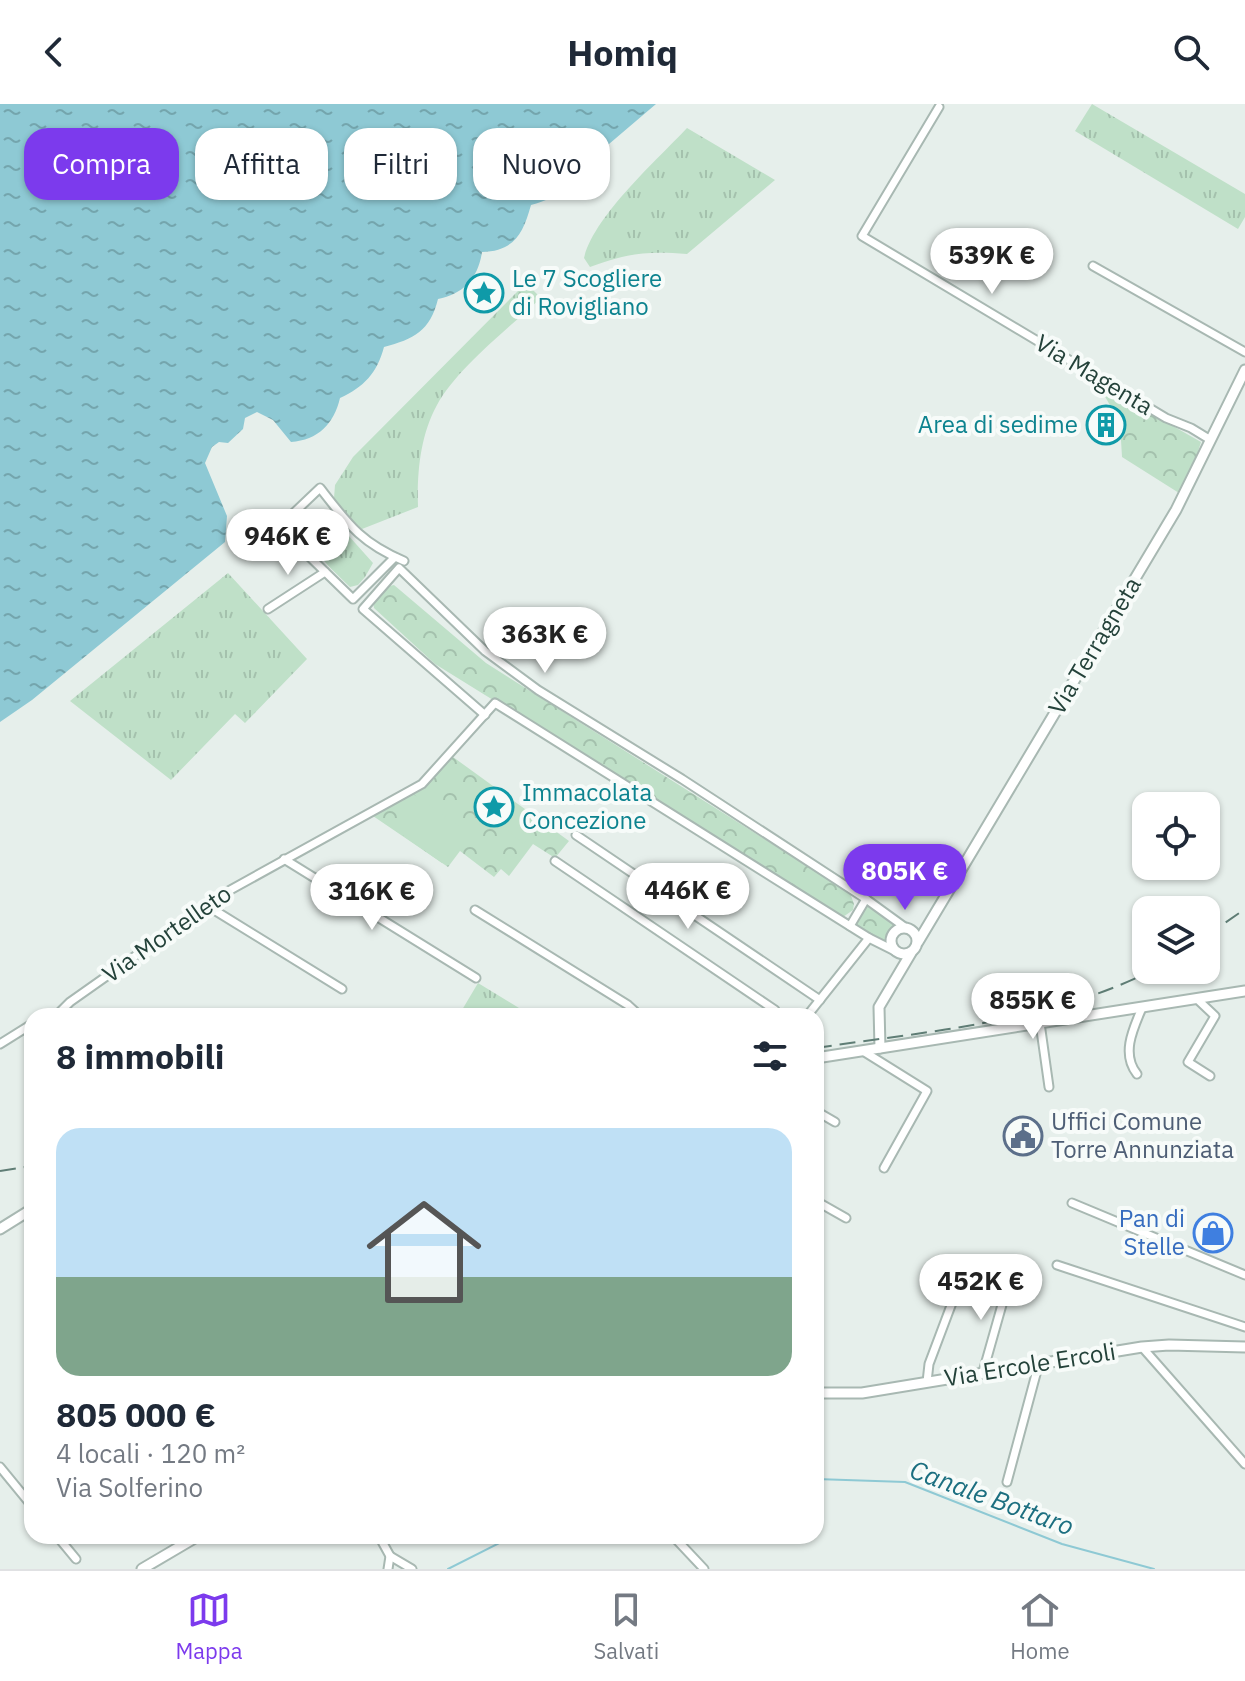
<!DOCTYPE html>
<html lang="it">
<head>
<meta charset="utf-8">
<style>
	:root { --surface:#fff; --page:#f6f6f7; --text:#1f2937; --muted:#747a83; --line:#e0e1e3; --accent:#7c3aed }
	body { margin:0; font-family:"IBM Plex Sans",sans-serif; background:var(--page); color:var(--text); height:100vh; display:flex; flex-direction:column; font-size:30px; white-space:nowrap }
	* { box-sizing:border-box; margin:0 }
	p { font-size:26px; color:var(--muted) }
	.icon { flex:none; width:44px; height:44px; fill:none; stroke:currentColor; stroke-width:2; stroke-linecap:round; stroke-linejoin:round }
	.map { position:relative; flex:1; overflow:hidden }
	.panel { position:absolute; left:24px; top:904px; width:800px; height:536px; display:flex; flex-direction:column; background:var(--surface); border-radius:24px; box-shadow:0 2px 6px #0004 }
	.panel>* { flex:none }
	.hud { position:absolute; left:24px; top:24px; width:800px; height:72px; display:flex; gap:16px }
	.fabs { position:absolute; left:1132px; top:688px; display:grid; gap:16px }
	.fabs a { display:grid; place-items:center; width:88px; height:88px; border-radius:16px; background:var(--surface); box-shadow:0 2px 6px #0004; font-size:40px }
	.price { position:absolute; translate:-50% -68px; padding:0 18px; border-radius:28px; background:#fff; color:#222; font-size:26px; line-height:52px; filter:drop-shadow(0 2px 4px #0008) }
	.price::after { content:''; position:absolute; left:50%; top:48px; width:24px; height:18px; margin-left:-12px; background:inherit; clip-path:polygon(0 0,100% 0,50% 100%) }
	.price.current { background:var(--accent); color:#fff }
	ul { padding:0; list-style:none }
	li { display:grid; align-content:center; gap:16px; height:424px; padding:0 32px }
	li span { display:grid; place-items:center; height:248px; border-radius:24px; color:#555 }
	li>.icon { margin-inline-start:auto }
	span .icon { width:144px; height:144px; fill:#fffc; stroke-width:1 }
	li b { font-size:34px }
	h2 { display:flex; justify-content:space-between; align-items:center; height:96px; padding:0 32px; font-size:34px }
	.tag { padding:0 28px; border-radius:24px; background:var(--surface); box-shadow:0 2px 6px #0004; font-size:28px; line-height:72px }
	.tag.current { background:var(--accent); color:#fff }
	header { display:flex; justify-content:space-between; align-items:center; height:104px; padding:0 32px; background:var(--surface); font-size:36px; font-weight:700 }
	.dock { display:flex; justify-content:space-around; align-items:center; height:112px; border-top:2px solid var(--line); background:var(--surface); font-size:22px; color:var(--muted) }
	.dock a { display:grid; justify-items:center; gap:4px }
	.dock .current { color:var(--accent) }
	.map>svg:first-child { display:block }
</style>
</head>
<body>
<header><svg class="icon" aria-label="back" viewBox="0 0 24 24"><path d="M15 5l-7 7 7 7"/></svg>Homiq<svg class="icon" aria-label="search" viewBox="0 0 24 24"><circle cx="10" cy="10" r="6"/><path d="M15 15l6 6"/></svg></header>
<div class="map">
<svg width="1245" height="1465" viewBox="0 0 1245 1465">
	<defs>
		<pattern id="grass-tufts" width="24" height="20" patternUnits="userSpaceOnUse" patternTransform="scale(2)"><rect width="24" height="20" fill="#bfe0c8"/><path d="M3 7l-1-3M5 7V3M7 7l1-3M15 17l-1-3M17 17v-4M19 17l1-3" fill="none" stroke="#a4c1ad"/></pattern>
		<pattern id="park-crowns" width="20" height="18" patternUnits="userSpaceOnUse" patternTransform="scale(2)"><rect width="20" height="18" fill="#bfe0c8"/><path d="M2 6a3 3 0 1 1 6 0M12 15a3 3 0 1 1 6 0" fill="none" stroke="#a4c1ad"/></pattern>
		<pattern id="water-ripples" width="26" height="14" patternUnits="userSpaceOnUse" patternTransform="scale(2)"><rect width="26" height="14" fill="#8ec9d4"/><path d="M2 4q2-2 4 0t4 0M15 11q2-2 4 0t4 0" fill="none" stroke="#74a5ad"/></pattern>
	</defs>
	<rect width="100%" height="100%" fill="#e6efeb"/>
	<g fill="url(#grass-tufts)">
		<path d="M1092 0 1245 90V113L1238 125 1075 27Z"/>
		<path d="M687 24 775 76 687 150C647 147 628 149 590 163L584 154C594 112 657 56 687 24Z"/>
		<path d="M526 179 541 194C510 223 457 264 437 301 420 332 417 369 418 403L362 425 355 422 334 394 335 381 353 353Z"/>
		<path d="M321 409 339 421 373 459 365 473 358 481 350 483C331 464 310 448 308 421L315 410Z"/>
		<path d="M228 469 307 555 245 619 235 610 171 676 70 597Z"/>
		<path d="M478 879 532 912H472L462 906Z"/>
	</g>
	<g fill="url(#park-crowns)">
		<path d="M1106 284 1201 338 1196 354 1179 389 1122 353 1120 319 1103 289Z"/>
		<path d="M394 481 486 559 850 789 854 800 853 806 843 813 435 560 374 504 373 498 385 483Z"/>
		<path d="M453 653 569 737 555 754 533 740 509 772 501 765 494 773 460 747 448 763 373 712C406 693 427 682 453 653Z"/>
		<path d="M866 795 902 824 892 832 891 840 895 847 850 822Z"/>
	</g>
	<g fill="#bfe0c8">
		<path d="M413 690 465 726 442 759 391 723Z"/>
		<path d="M508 700 537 722 524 740 496 717Z"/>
	</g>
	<path fill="url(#water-ripples)" d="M0 0H656L609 40 580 50C572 81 561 93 531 101 523 130 514 147 482 148 478 175 463 190 438 195 430 227 414 235 384 243 377 269 364 283 340 294 334 320 318 336 291 338L273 316 257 308 245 314 243 325 228 339 219 338 212 343 205 359 227 412 225 438 32 596 0 618Z"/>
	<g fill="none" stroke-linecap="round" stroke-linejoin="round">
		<g stroke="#8ec9d4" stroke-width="2">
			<path d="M816 1375 905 1378 1062 1440 1154 1465"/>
			<path d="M448 1465 513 1432"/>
		</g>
		<defs>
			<g id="minor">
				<path d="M939 3 862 132 1166 314 1191 324 1209 335"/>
				<path d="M1093 162 1245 248"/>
				<path d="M395 453 353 495 279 423 320 384C348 420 361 439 404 457"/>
				<path d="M268 505 325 468"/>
				<path d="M485 611 363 505 399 464 485 547 538 586 682 675 866 795 906 824"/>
				<path d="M576 731 820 896"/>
				<path d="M284 755 476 874"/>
				<path d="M555 757 775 906 771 912"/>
				<path d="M206 801 342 885"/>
				<path d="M475 806 628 901 640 912"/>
				<path d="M850 822 866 795"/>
				<path d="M1197 895 1215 912 1188 958 1210 972"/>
				<path d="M533 910 537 912"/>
				<path d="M56 912 70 898 223 790 422 680 495 599 869 834 895 847"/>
				<path d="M807 912 869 834"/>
				<path d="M1040 919 1049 983"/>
				<path d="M0 940 32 920"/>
				<path d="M863 947 927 987 884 1064"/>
				<path d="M1137 970C1121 950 1133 925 1142 904"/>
				<path d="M816 1007 835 1018"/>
				<path d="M816 1097 846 1114"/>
				<path d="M1072 1099 1245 1171"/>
				<path d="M1057 1161 1245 1223"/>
				<path d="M1142 1243 1245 1360"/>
				<path d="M983 1268 1009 1176"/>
				<path d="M927 1278 929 1260 964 1167"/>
				<path d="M0 1363 32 1402"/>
				<path d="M1007 1378 1039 1259"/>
				<path d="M57 1432 76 1455"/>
				<path d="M379 1432 390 1452 388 1465"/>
				<path d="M673 1432 704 1465"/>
				<path d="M390 1452 412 1465"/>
			</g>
			<g id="tertiary">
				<circle cx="904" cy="837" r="13"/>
				<path d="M918 838 1176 406 1245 266"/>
				<path d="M880 944 879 903 911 849"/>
				<path d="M816 954 1245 887"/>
				<path d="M0 1125 32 1105"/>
				<path d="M816 1289H862L1142 1243 1169 1241 1245 1243"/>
				<path d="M142 1465 198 1432"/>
			</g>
		</defs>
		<use href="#minor" stroke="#a8b8b2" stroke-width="11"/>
		<use href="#tertiary" stroke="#a8b8b2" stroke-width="13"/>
		<use href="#minor" stroke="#fff" stroke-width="7"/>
		<use href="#tertiary" stroke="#fff" stroke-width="9"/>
		<g stroke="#5f7d75" stroke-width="2" stroke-dasharray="16 8" stroke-linecap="butt">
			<path d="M1206 832 1245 805"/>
			<path d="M816 944C929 927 1050 918 1153 866"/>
			<path d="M0 1067 32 1062"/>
		</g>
	</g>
	<defs>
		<symbol id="sight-ring" viewBox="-11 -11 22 22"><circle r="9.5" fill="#f7fbf9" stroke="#0f9aa8" stroke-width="1.5"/><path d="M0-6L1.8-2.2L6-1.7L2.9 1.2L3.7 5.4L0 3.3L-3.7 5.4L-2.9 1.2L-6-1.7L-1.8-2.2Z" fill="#0f9aa8"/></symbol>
		<symbol id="building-ring" viewBox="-11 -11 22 22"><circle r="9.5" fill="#f7fbf9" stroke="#0f9aa8" stroke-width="1.5"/><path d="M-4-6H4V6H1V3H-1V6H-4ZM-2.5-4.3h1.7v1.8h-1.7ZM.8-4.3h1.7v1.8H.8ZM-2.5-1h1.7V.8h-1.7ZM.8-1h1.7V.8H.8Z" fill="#0f9aa8"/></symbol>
		<symbol id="civic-ring" viewBox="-11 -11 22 22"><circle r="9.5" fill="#f7fbf9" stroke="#5c6f8a" stroke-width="1.5"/><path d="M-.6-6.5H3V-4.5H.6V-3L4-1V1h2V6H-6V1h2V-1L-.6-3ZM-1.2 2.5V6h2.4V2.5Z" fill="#5c6f8a"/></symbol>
		<symbol id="shop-ring" viewBox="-11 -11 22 22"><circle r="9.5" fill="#f7fbf9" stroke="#3f7fe0" stroke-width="1.5"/><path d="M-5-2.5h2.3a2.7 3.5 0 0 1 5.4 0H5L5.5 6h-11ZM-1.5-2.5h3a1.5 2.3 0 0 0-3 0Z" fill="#3f7fe0"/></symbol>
	</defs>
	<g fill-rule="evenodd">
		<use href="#sight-ring" x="462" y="167" width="44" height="44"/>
		<use href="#building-ring" x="1084" y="299" width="44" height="44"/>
		<use href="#sight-ring" x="472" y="681" width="44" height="44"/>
		<use href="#civic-ring" x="1001" y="1010" width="44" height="44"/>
		<use href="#shop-ring" x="1191" y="1107" width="44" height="44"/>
	</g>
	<g text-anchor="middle" stroke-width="8" stroke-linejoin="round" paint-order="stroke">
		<g font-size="24" fill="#0d838f" stroke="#f7fbf9" text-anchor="start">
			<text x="512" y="183">Le 7 Scogliere<tspan x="512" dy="28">di Rovigliano</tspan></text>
			<text x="1078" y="329" text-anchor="end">Area di sedime</text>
			<text x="522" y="697">Immacolata<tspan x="522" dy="28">Concezione</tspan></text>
		</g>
		<g font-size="24" fill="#24423a" stroke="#f7fbf9">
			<text transform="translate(1094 271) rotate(31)" y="8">Via Magenta</text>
			<text transform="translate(1095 542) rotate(-59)" y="8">Via Terragneta</text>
			<text transform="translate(167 830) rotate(-35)" y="8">Via Mortelleto</text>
			<text transform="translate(1030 1261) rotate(-9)" y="8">Via Ercole Ercoli</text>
		</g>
		<g font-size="24" fill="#4e5e75" stroke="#f7fbf9" text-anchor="start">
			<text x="1051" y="1026">Uffici Comune<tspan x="1051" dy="28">Torre Annunziata</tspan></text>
		</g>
		<g font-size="24" fill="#366cbe" stroke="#f7fbf9" text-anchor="end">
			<text x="1185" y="1123">Pan di<tspan x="1185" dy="28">Stelle</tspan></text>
		</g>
		<g font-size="26" font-style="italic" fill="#1c6f80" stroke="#f7fbf9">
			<text transform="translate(992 1394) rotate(20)" y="9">Canale Bottaro</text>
		</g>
	</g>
</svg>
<div class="fabs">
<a><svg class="icon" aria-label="locate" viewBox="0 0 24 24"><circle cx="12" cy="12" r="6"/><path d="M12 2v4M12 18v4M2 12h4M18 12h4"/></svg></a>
<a><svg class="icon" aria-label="layers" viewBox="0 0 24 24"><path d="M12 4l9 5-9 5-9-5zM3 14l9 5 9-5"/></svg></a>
</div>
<b class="price" style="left:992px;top:192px">539K €</b>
<b class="price" style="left:288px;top:473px">946K €</b>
<b class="price" style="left:545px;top:571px">363K €</b>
<b class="price current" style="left:905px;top:808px">805K €</b>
<b class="price" style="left:688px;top:827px">446K €</b>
<b class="price" style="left:372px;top:828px">316K €</b>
<b class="price" style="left:1033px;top:937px">855K €</b>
<b class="price" style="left:981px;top:1218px">452K €</b>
<div class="hud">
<a class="tag current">Compra</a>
<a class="tag">Affitta</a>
<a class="tag">Filtri</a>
<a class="tag">Nuovo</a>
</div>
<section class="panel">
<h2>8 immobili<svg class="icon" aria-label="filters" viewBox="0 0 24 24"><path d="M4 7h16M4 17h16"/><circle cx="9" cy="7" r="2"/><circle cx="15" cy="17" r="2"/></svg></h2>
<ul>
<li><span style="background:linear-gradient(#bfe0f5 60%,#7fa58c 0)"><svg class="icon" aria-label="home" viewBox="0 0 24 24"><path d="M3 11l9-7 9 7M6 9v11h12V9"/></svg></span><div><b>805 000 €</b><p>4 locali · 120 m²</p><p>Via Solferino</p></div></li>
</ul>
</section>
</div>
<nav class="dock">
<a class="current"><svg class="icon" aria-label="map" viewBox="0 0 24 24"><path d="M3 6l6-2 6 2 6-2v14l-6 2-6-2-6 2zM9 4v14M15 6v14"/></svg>Mappa</a>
<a><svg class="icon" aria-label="saved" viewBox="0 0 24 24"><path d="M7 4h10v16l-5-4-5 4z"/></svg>Salvati</a>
<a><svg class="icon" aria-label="home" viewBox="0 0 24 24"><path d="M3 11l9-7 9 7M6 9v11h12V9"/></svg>Home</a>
</nav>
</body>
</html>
